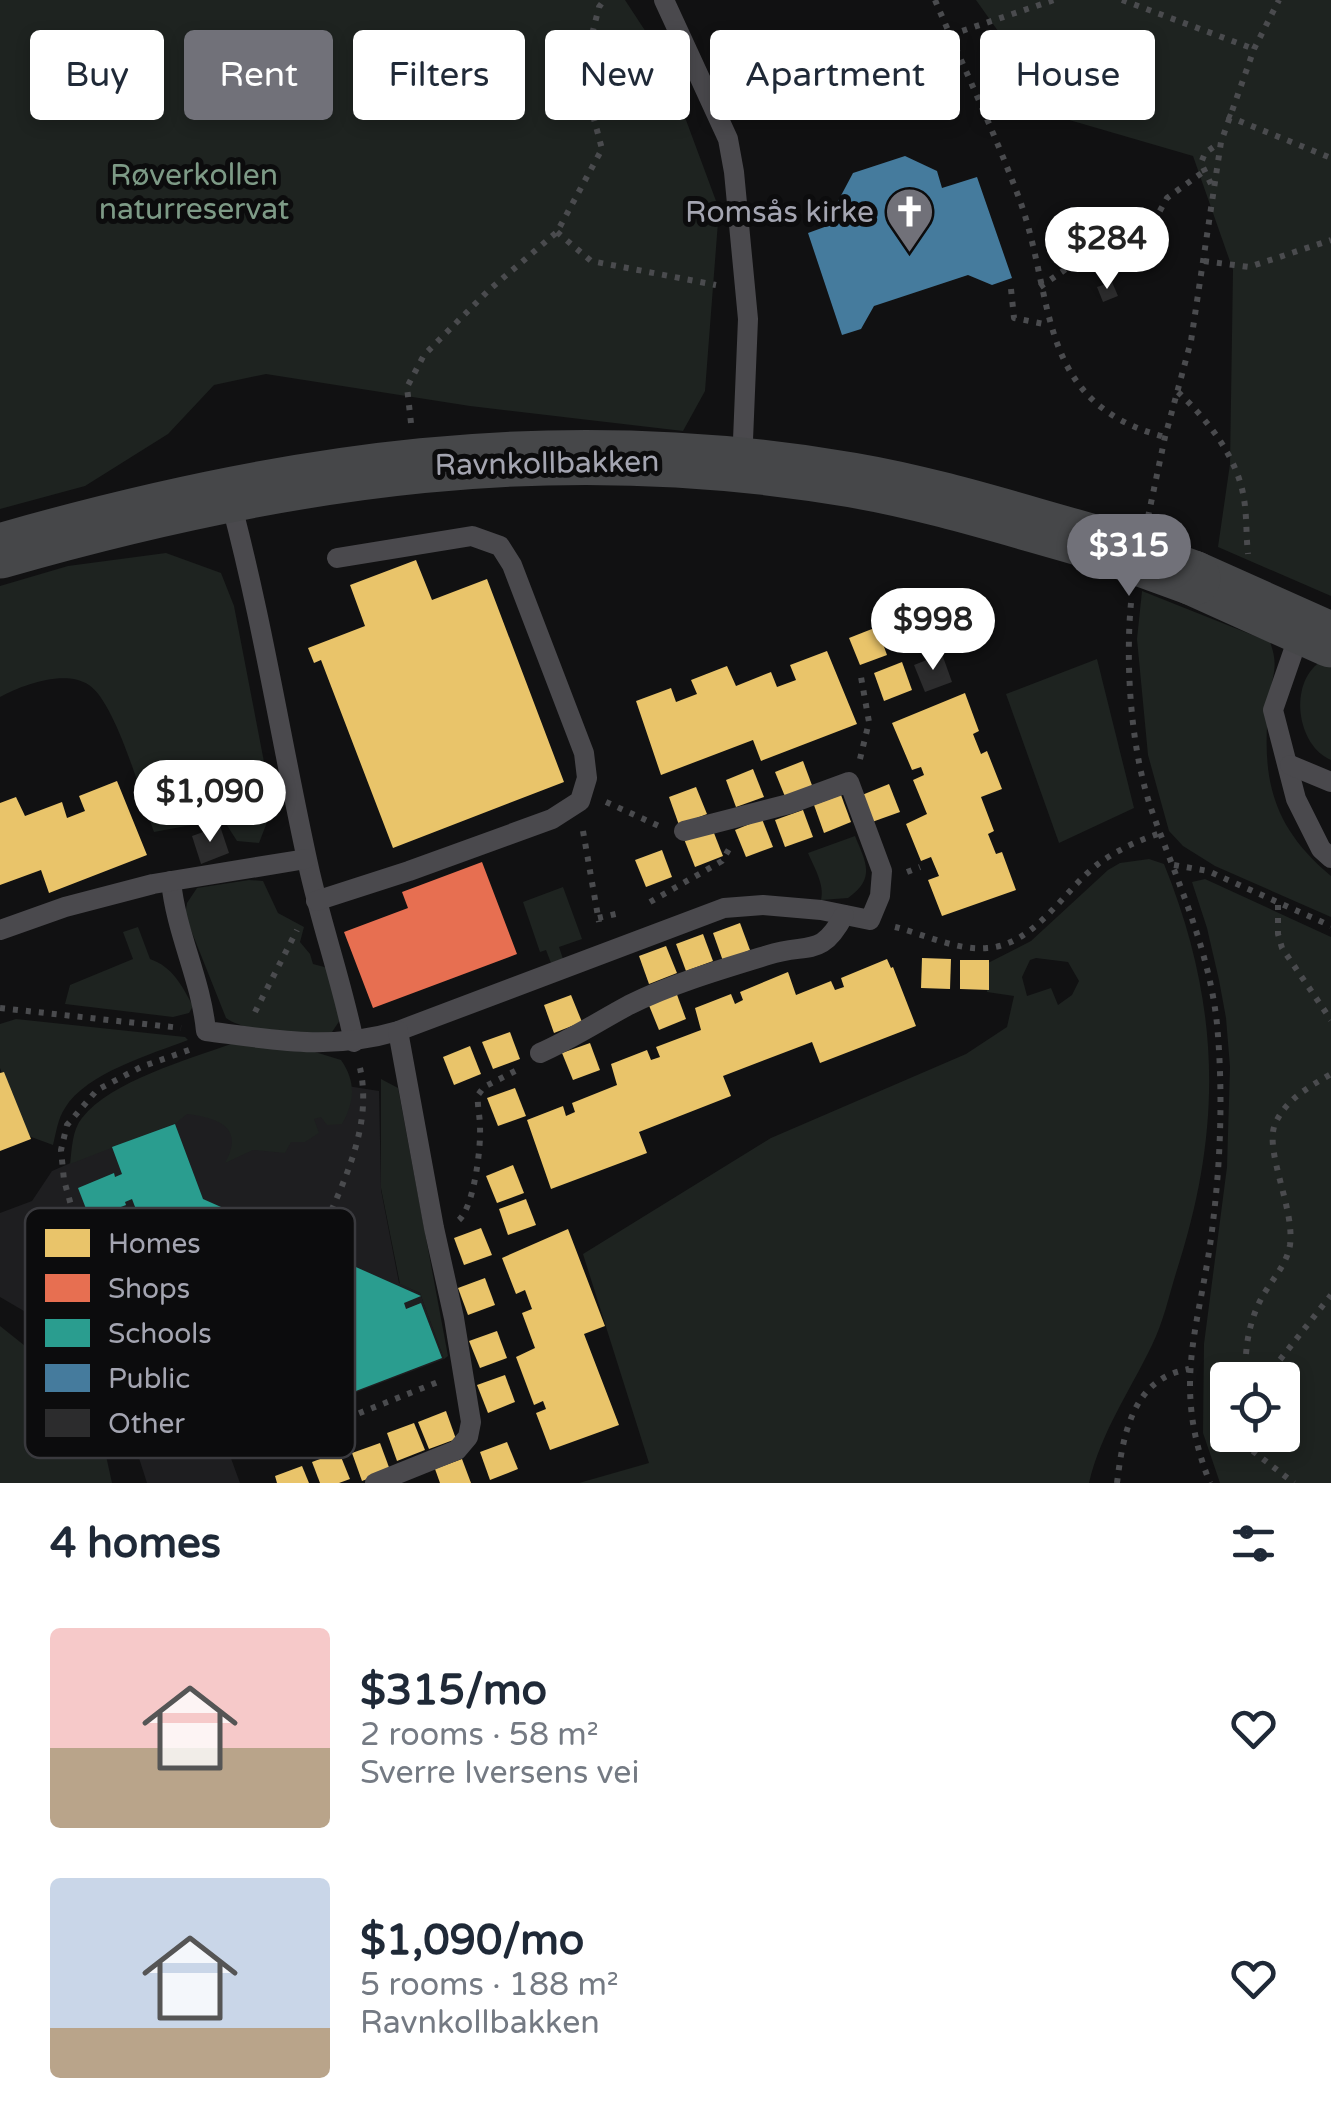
<!DOCTYPE html>
<html lang="en">
<head>
<meta charset="utf-8">
<style>
	:root { --surface:#fff; --page:#f2f2f3; --text:#1f2937; --muted:#747a83; --accent:#717179 }
	body { margin:0; font-family:"Varela Round",sans-serif; background:var(--page); color:var(--text); height:100vh; display:flex; flex-direction:column; font-size:38px; white-space:nowrap }
	* { box-sizing:border-box; margin:0 }
	p { font-size:32px; color:var(--muted) }
	.icon { flex:none; width:55px; height:55px; fill:none; stroke:currentColor; stroke-width:2; stroke-linecap:round; stroke-linejoin:round }
	.map { position:relative; height:1483px; overflow:hidden }
	.drawer { display:flex; flex-direction:column; background:var(--surface); flex:1 }
	.drawer>* { flex:none }
	.hud { position:absolute; left:30px; top:30px; width:1272px; height:90px; display:flex; gap:20px }
	.tools { position:absolute; left:1210px; top:1362px; display:grid; gap:20px }
	.tools a { display:grid; place-items:center; width:90px; height:90px; border-radius:10px; background:var(--surface); box-shadow:0 5px 15px #0003; font-size:50px }
	.price { position:absolute; translate:-50% -85px; padding:0 22px; border-radius:35px; background:#fff; color:#222; font-size:32px; line-height:65px; filter:drop-shadow(0 2px 5px #0008) }
	.price::after { content:''; position:absolute; left:50%; top:60px; width:30px; height:22px; margin-left:-15px; background:inherit; clip-path:polygon(0 0,100% 0,50% 100%) }
	.price.selected { background:var(--accent); color:#fff }
	ul { padding:0; list-style:none }
	li { display:flex; align-items:center; gap:30px; height:250px; padding:0 50px }
	li span { display:grid; place-items:center; flex:none; width:280px; height:200px; border-radius:10px; color:#555 }
	li>.icon { margin-inline-start:auto }
	span .icon { width:120px; height:120px; fill:#fffc; stroke-width:1 }
	li b { font-size:42px }
	h2 { display:flex; justify-content:space-between; align-items:center; height:120px; padding:0 50px; font-size:42px }
	.pill { padding:0 35px; border-radius:10px; background:var(--surface); box-shadow:0 5px 15px #0003; font-size:35px; line-height:90px }
	.pill.selected { background:var(--accent); color:#fff }
	.map>svg:first-child { display:block }
</style>
</head>
<body>
<div class="map">
<svg width="1331" height="1483" viewBox="0 0 1331 1483">
	<rect width="100%" height="100%" fill="#111112"/>
	<path fill="#1e1e20" d="M271 1074 379 1091 381 1190 399 1283 420 1293 444 1359 225 1442 240 1483H147L123 1408 96 1358 77 1342 0 1297V1213L32 1201 52 1171 112 1145 229 1080Z"/>
	<g fill="#1e2320" fill-rule="evenodd">
		<path d="M0 0H625L663 58 719 209 705 391 683 431 470 406 266 374 214 385 168 434 85 486 0 509Z"/>
		<path d="M976 0H1331V596L1218 547 1230 464 1233 270 1193 156 1059 117Z"/>
		<path d="M166 553 221 573 234 606 270 793 269 817 259 843 237 841 223 819 154 832C142 798 116 703 89 685 65 669 22 685 0 697V586L68 566Z"/>
		<path d="M1142 591 1270 642C1280 669 1271 676 1269 702 1261 777 1271 826 1331 876V917L1215 866 1183 846 1169 831 1148 755 1137 639Z"/>
		<path d="M1097 659 1134 808 1059 843 1006 694Z"/>
		<path d="M1320 662 1331 668V760C1297 746 1288 684 1320 662Z"/>
		<path d="M855 836C866 863 876 878 848 898L821 900C825 885 814 867 808 853Z"/>
		<path d="M1149 859 1164 864C1221 1005 1223 1129 1176 1273 1169 1296 1163 1323 1152 1345 1130 1391 1101 1432 1089 1483H579L649 1463 583 1254 771 1138 966 1054 1007 1027 1014 996 987 992 988 963 1031 941 1108 870 1120 863ZM1036 958 1068 962 1079 981 1072 995 1058 1005 1051 988 1027 996 1022 977 1030 960Z"/>
		<path d="M1205 879 1331 937V1483H1220L1203 1433 1204 1344 1227 1167 1230 1067 1226 1018 1219 980 1207 928 1192 882ZM1228 1380H1282V1435H1228Z"/>
		<path d="M249 880 263 881 278 913 304 927 300 942 310 954 313 964 328 968 340 1020 332 1032C306 1035 246 1033 226 1018L185 915 187 903 197 888Z"/>
		<path d="M563 887 582 939 559 947 563 959 551 963 546 950 540 952 523 902Z"/>
		<path d="M138 927 150 959C173 967 182 986 193 1006L189 1013 173 1017 65 1004 70 985 133 959 123 932Z"/>
		<path d="M16 1019 185 1037 188 1040C152 1054 86 1073 65 1108 58 1118 56 1133 53 1145L26 1135 0 1068V1024Z"/>
		<path d="M231 1044 315 1052 341 1060C356 1082 355 1101 342 1124L327 1125 321 1117 314 1119 319 1133 305 1142H291L285 1153 253 1150 225 1163C245 1127 218 1118 187 1114L176 1123 70 1164C72 1149 72 1130 82 1118 111 1081 187 1060 231 1044Z"/>
		<path d="M381 1079 398 1088 448 1356 444 1359 420 1293 400 1284 381 1188Z"/>
		<path d="M0 1326 94 1401 112 1483H0Z"/>
	</g>
	<g fill="#e9c46a">
		<path d="M416 560 432 600 487 579 564 782 393 848 321 660 314 663 308 648 365 626 350 585Z"/>
		<path d="M877 627 887 655 860 665 849 638Z"/>
		<path d="M827 651 857 724 761 761 753 740 661 775 636 701 671 688 676 702 697 694 691 680 727 666 736 686 771 672 777 687 796 680 790 665Z"/>
		<path d="M902 662 912 690 884 701 874 673Z"/>
		<path d="M965 693 979 731 973 734 981 754 987 751 1002 789 981 797 994 831 988 834 996 854 1002 852 1016 890 942 916 928 880 939 876 931 857 921 861 906 824 927 814 913 780 924 775 921 767 912 770 892 723Z"/>
		<path d="M803 761 813 788 786 799 775 772Z"/>
		<path d="M753 769 764 797 736 807 726 780Z"/>
		<path d="M117 781 147 855 49 893 41 870 0 885V803L16 797 25 816 62 802 67 818 85 811 79 796Z"/>
		<path d="M889 784 900 812 872 822 862 795Z"/>
		<path d="M696 787 707 814 679 825 669 797Z"/>
		<path d="M841 795 851 822 824 833 814 805Z"/>
		<path d="M803 810 813 837 785 847 775 820Z"/>
		<path d="M762 819 773 847 746 857 735 830Z"/>
		<path d="M712 828 723 856 695 867 684 839Z"/>
		<path d="M662 850 672 877 646 887 635 860Z"/>
		<path d="M740 923 750 950 723 961 713 933Z"/>
		<path d="M703 934 713 961 686 971 676 944Z"/>
		<path d="M666 946 677 973 649 984 639 956Z"/>
		<path d="M922 958 951 959 950 989 921 988Z"/>
		<path d="M887 959 891 968 893 967 916 1026 820 1063 812 1042 723 1076 731 1096 639 1132 647 1153 551 1189 527 1120 563 1106 566 1116 575 1112 572 1103 617 1085 611 1064 647 1050 651 1060 660 1057 656 1047 701 1030 695 1008 731 994 735 1004 743 1000 740 992 788 972 796 995 831 981 835 990 844 987 841 978Z"/>
		<path d="M960 960H989V990L960 989Z"/>
		<path d="M676 992 686 1019 659 1030 648 1003Z"/>
		<path d="M571 995 582 1022 554 1033 544 1005Z"/>
		<path d="M510 1032 520 1059 493 1069 482 1042Z"/>
		<path d="M590 1043 600 1070 573 1080 562 1053Z"/>
		<path d="M470 1046 481 1074 454 1085 443 1057Z"/>
		<path d="M4 1072 31 1139 0 1151V1073Z"/>
		<path d="M515 1088 526 1116 498 1126 487 1098Z"/>
		<path d="M513 1165 524 1193 497 1203 486 1176Z"/>
		<path d="M526 1199 536 1225 508 1235 499 1209Z"/>
		<path d="M481 1228 492 1255 464 1265 454 1238Z"/>
		<path d="M568 1229 605 1326 584 1334 619 1425 550 1450 536 1413 546 1409 543 1401 534 1405 516 1357 535 1348 522 1313 532 1309 525 1290 516 1294 502 1258Z"/>
		<path d="M485 1278 495 1305 468 1315 458 1288Z"/>
		<path d="M497 1331 507 1358 480 1368 469 1341Z"/>
		<path d="M505 1375 515 1402 488 1413 477 1385Z"/>
		<path d="M446 1411 456 1439 429 1449 418 1422Z"/>
		<path d="M414 1423 425 1450 397 1461 387 1433Z"/>
		<path d="M507 1442 518 1469 490 1480 480 1452Z"/>
		<path d="M380 1443 390 1470 362 1481 352 1453Z"/>
		<path d="M339 1452 350 1479 339 1483H320L312 1462Z"/>
		<path d="M462 1459 471 1483H440L435 1469Z"/>
		<path d="M302 1466 309 1483H277L275 1476Z"/>
	</g>
	<path fill="#e76f51" d="M482 862 517 954 373 1008 344 932 408 908 402 892Z"/>
	<path fill="#2a9d8f" d="M175 1124 203 1199 421 1296 404 1303 406 1309 421 1303 442 1358 225 1441 191 1352 184 1354 185 1358 148 1372 136 1342 181 1327 162 1276 154 1278 156 1282 119 1295 107 1264 144 1250 145 1253 152 1251 132 1199 125 1202 126 1205 90 1219 78 1188 114 1173 115 1177 122 1174 112 1147Z"/>
	<path fill="#457b9d" d="M905 156 937 171 942 188 977 177 1012 278 992 285 968 275 874 306 861 329 842 335 808 233 841 221 836 205 853 173Z"/>
	<g fill="#2c2c2d">
		<path d="M1112 282 1118 296 1103 302 1097 287Z"/>
		<path d="M916 613 927 640 899 651 888 624Z"/>
		<path d="M942 654 952 682 925 692 914 665Z"/>
		<path d="M220 826 229 853 201 864 192 836Z"/>
	</g>
	<g fill="none" stroke-linecap="round" stroke-linejoin="round">
		<g stroke="#4a4b4e" stroke-width="6" stroke-dasharray="5 8" stroke-linecap="butt">
			<path d="M935 0C963 66 994 131 1019 198 1056 298 1034 403 1165 437"/>
			<path d="M1122 0 1254 49"/>
			<path d="M950 35 1054 0"/>
			<path d="M1227 116 1331 158"/>
			<path d="M1211 184 1201 163 1205 153 1219 143"/>
			<path d="M557 232 591 261 716 285"/>
			<path d="M1204 261 1249 267 1331 240"/>
			<path d="M1040 287 1076 262 1137 231 1157 216 1167 198 1203 172"/>
			<path d="M1011 289 1014 318 1049 325"/>
			<path d="M1178 392C1207 419 1238 458 1244 499 1247 517 1246 536 1248 554"/>
			<path d="M411 423 407 387 424 355 489 290 557 232 602 149 582 74 599 7 604 0"/>
			<path d="M1148 517 1165 437 1191 341 1221 142 1254 49 1279 0"/>
			<path d="M1131 603C1125 665 1131 754 1153 814 1178 883 1209 949 1217 1024 1223 1089 1221 1157 1213 1222 1202 1323 1169 1380 1210 1483"/>
			<path d="M860 759 869 722 861 677"/>
			<path d="M606 802 659 826"/>
			<path d="M583 831 599 922"/>
			<path d="M1174 865 1208 871 1331 926"/>
			<path d="M907 872 920 867"/>
			<path d="M650 902 722 861 729 849"/>
			<path d="M1278 905V934L1282 948 1331 1020"/>
			<path d="M598 918 620 913"/>
			<path d="M895 927C923 934 958 951 987 948 1035 945 1063 891 1098 864 1117 850 1139 840 1161 833"/>
			<path d="M0 1008 181 1028"/>
			<path d="M255 1012 297 930"/>
			<path d="M189 1050 141 1067 97 1090 67 1125 61 1150 64 1180 74 1216 154 1404C184 1442 212 1466 261 1452L438 1382"/>
			<path d="M459 1220C474 1206 481 1149 480 1127 480 1116 477 1106 478 1095L484 1087 521 1068"/>
			<path d="M316 1246C339 1190 374 1130 360 1068"/>
			<path d="M1246 1380C1244 1349 1249 1318 1265 1292 1275 1276 1287 1263 1290 1245 1295 1209 1264 1151 1275 1124 1286 1099 1309 1087 1331 1074"/>
			<path d="M1264 1380 1331 1295"/>
			<path d="M1228 1427V1431"/>
			<path d="M1232 1435 1294 1483"/>
			<path d="M1117 1483C1123 1434 1133 1378 1189 1369"/>
		</g>
		<g stroke="#4a494d" stroke-width="20">
			<path d="M664 0 728 139 734 172 748 319 742 464"/>
			<path d="M229 495C262 617 281 741 308 864 321 924 342 982 354 1042"/>
			<path d="M1301 629 1273 710 1296 799 1321 849 1331 858"/>
			<path d="M1290 765 1331 782"/>
			<path d="M171 881C176 933 201 979 206 1031 275 1040 330 1051 398 1031L724 908 763 905 821 910 870 920 880 896 882 871 849 782 789 804 684 831"/>
			<path d="M316 901 409 871 552 819 580 801 587 778 584 753 512 565 500 546 472 536 337 558"/>
			<path d="M0 930 65 907 153 884 306 859"/>
			<path d="M540 1053C572 1039 599 1021 629 1005 671 984 722 969 768 955 808 942 821 959 844 915"/>
			<path d="M375 1483 457 1450 468 1437 471 1422 454 1318 434 1228 398 1031"/>
		</g>
		<g stroke="#464749" stroke-width="55">
			<path d="M0 551C286 469 556 429 852 480 934 494 1014 520 1094 542"/>
			<path d="M1193 578 1331 640"/>
		</g>
		<path stroke="#464749" stroke-width="55" d="M1094 542 1193 578"/>
	</g>
	<defs>
		<symbol id="church-pin" viewBox="-11 -11 22 30"><path d="M0 17L-7.5 6A9.5 9.5 0 1 1 7.5 6Z" fill="#717179" stroke="#0c0c0d"/><path d="M-1.2-6h2.4v3.5h3.3v2.4h-3.3V6h-2.4V-.1h-3.3v-2.4h3.3Z" fill="#fff"/></symbol>
	</defs>
	<g fill-rule="evenodd">
		<use href="#church-pin" x="882" y="184" width="55" height="75"/>
	</g>
	<g text-anchor="middle" stroke-width="10" stroke-linejoin="round" paint-order="stroke">
		<g font-size="30" fill="#7d9a86" stroke="#0c0c0d">
			<text x="194" y="185">Røverkollen<tspan x="194" dy="34">naturreservat</tspan></text>
		</g>
		<g font-size="30" fill="#a4a5b1" stroke="#0c0c0d" text-anchor="end">
			<text x="874" y="222">Romsås kirke</text>
		</g>
		<g font-size="30" fill="#a4a5b1" stroke="#0c0c0d">
			<text transform="translate(547 463) rotate(-1)" y="10">Ravnkollbakken</text>
		</g>
	</g>
	<rect x="25" y="1208" width="330" height="250" rx="15" fill="#0c0c0d" stroke="#3a3a3e" stroke-width="2.5"/>
	<rect x="45" y="1229" width="45" height="28" fill="#e9c46a"/>
	<rect x="45" y="1274" width="45" height="28" fill="#e76f51"/>
	<rect x="45" y="1319" width="45" height="28" fill="#2a9d8f"/>
	<rect x="45" y="1364" width="45" height="28" fill="#457b9d"/>
	<rect x="45" y="1409" width="45" height="28" fill="#2c2c2d"/>
	<g font-size="28" fill="#a4a5b1">
		<text x="108" y="1253">Homes</text>
		<text x="108" y="1298">Shops</text>
		<text x="108" y="1343">Schools</text>
		<text x="108" y="1388">Public</text>
		<text x="108" y="1433">Other</text>
	</g>
</svg>
<div class="tools">
<a><svg class="icon" aria-label="locate" viewBox="0 0 24 24"><circle cx="12" cy="12" r="6"/><path d="M12 2v4M12 18v4M2 12h4M18 12h4"/></svg></a>
</div>
<b class="price" style="left:1107px;top:292px">$284</b>
<b class="price selected" style="left:1129px;top:599px">$315</b>
<b class="price" style="left:933px;top:673px">$998</b>
<b class="price" style="left:210px;top:845px">$1,090</b>
<div class="hud">
<a class="pill">Buy</a>
<a class="pill selected">Rent</a>
<a class="pill">Filters</a>
<a class="pill">New</a>
<a class="pill">Apartment</a>
<a class="pill">House</a>
</div>
</div>
<section class="drawer">
<h2>4 homes<svg class="icon" aria-label="filters" viewBox="0 0 24 24"><path d="M4 7h16M4 17h16"/><circle cx="9" cy="7" r="2"/><circle cx="15" cy="17" r="2"/></svg></h2>
<ul>
<li><span style="background:linear-gradient(#f6c9c9 60%,#b9a48a 0)"><svg class="icon" aria-label="home" viewBox="0 0 24 24"><path d="M3 11l9-7 9 7M6 9v11h12V9"/></svg></span><div><b>$315/mo</b><p>2 rooms · 58 m²</p><p>Sverre Iversens vei</p></div><svg class="icon" aria-label="heart" viewBox="0 0 24 24"><path d="M12 20l-8-8c-3-5 5-10 8-4 3-6 11-1 8 4z"/></svg></li>
<li><span style="background:linear-gradient(#c9d6e8 75%,#b9a48a 0)"><svg class="icon" aria-label="home" viewBox="0 0 24 24"><path d="M3 11l9-7 9 7M6 9v11h12V9"/></svg></span><div><b>$1,090/mo</b><p>5 rooms · 188 m²</p><p>Ravnkollbakken</p></div><svg class="icon" aria-label="heart" viewBox="0 0 24 24"><path d="M12 20l-8-8c-3-5 5-10 8-4 3-6 11-1 8 4z"/></svg></li>
</ul>
</section>
</body>
</html>
